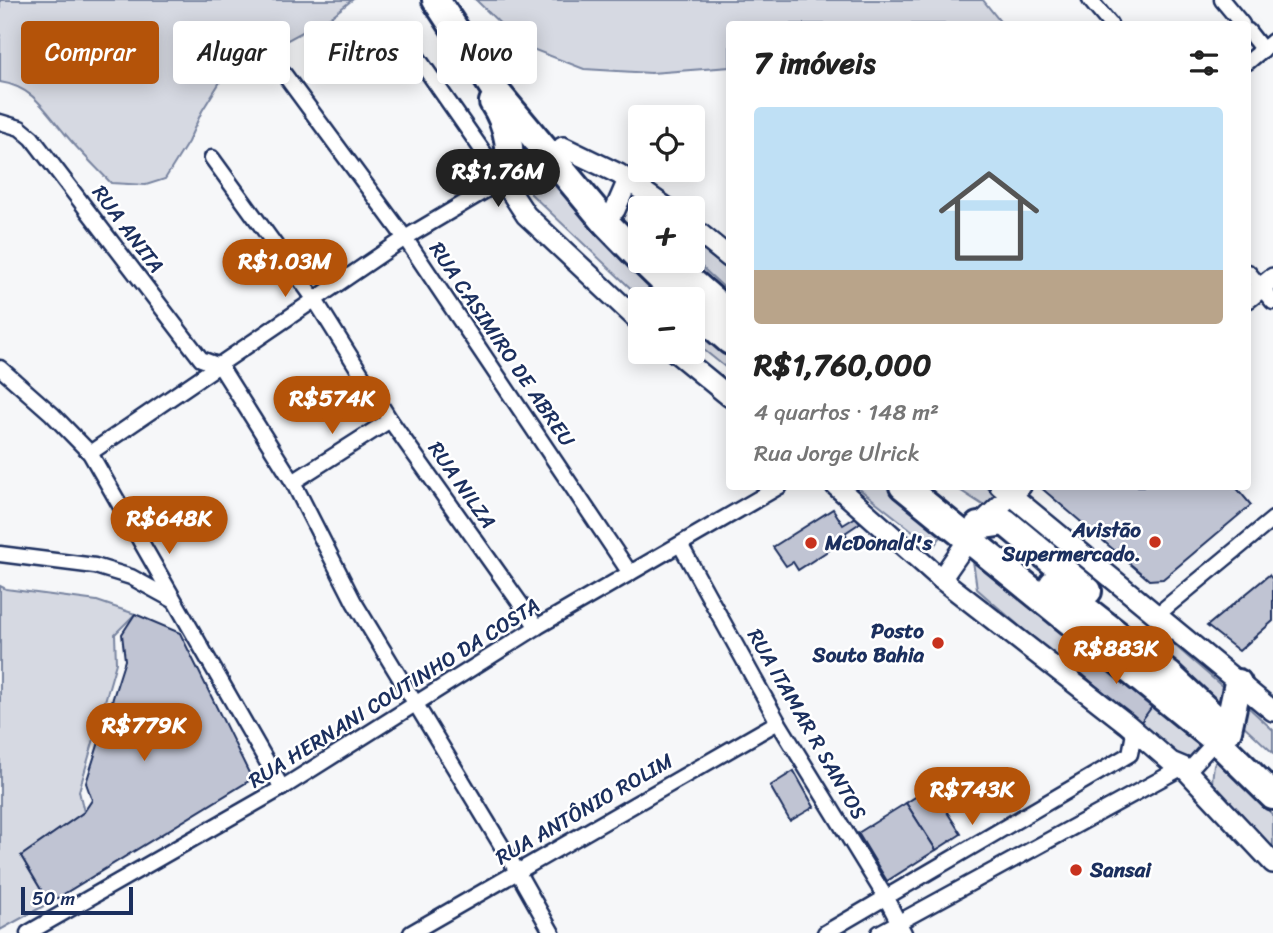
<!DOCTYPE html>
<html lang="pt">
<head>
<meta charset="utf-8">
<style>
	:root { --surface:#fff; --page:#f6f6f6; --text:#222; --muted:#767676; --line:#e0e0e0; --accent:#b45309 }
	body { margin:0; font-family:Sriracha,sans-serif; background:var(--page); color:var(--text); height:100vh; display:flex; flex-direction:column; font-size:26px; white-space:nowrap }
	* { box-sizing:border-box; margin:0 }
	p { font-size:23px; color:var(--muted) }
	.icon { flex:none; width:38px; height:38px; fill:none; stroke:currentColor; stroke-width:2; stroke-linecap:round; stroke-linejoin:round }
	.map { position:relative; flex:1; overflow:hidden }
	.side { position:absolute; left:726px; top:21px; width:525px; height:469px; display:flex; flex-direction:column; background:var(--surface); border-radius:7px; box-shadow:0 4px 18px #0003 }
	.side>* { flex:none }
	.guide { position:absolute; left:21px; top:21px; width:600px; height:63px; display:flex; gap:14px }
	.tools { position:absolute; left:628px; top:105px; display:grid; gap:14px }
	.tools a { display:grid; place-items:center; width:77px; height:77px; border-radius:7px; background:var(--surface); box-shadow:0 4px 18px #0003; font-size:35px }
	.scale { position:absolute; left:21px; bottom:18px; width:112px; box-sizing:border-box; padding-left:7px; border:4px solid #1b2f5e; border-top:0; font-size:19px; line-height:24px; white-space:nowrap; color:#1b2f5e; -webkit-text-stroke:5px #fff; paint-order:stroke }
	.price { position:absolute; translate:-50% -60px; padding:0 16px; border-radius:24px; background:var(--accent); color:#fff; font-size:23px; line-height:46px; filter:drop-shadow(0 2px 4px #0008) }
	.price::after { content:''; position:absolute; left:50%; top:42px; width:21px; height:16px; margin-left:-10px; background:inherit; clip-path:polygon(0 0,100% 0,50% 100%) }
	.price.current { background:#222; color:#fff }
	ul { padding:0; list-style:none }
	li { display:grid; align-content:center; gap:14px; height:371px; padding:0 28px }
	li+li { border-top:2px solid var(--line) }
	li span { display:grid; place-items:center; height:217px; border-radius:7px; color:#555 }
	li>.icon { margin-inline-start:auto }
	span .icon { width:126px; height:126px; fill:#fffc; stroke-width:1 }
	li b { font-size:30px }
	h2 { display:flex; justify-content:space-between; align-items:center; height:84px; padding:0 28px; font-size:30px }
	.pill { padding:0 24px; border-radius:7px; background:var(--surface); box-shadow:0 4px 18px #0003; font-size:24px; line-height:63px }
	.pill.current { background:var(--accent); color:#fff }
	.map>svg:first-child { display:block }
</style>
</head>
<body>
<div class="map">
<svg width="1273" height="933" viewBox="0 0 1273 933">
	<rect width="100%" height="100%" fill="#f6f7f9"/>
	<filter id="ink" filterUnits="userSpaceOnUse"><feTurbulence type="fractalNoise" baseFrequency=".0143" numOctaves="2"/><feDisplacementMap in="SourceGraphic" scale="14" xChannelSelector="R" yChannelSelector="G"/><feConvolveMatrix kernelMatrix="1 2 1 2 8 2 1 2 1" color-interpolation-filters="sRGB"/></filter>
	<g filter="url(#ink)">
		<g fill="#d6d9e2" stroke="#7884a0" stroke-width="2">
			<path d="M0 0H352L332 16 225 74 202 111 188 142 165 179 146 185 111 183C96 167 80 152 66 135 46 112 34 87 0 82Z"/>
			<path d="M476 0H983L1002 24H730V67L651 73 584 69 522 45Z"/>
			<path d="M524 136 673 299H642L531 194Z"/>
			<path d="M693 241 730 272V293L693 259Z"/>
			<path d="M693 317 730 349V371L693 341Z"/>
			<path d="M857 487H895L947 529 933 547Z"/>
			<path d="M955 487H986L997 495 986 507Z"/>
			<path d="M979 553 1206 748 1186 761 1073 673 977 589 973 561Z"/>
			<path d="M0 586 6 589 97 601 135 614 115 634 116 663 79 791 84 812 21 856 49 903 0 930Z"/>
			<path d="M1165 637 1224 688 1225 708 1185 677 1157 646Z"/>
			<path d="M1248 707 1273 730V753L1242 724Z"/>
			<path d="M1218 758 1273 815V852L1212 782 1214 764Z"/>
		</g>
		<g fill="#c0c4d3" stroke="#1b2f5e" stroke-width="2">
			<path d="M1039 486H1235L1251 505 1163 579 1149 580Z"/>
			<path d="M833 509 843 525 856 517 860 523 845 533 848 538 798 570 793 562 786 566 773 547Z"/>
			<path d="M1269 575 1273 580V621L1239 651 1207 626Z"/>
			<path d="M135 614 180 633 252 779 49 903 21 856 84 812 92 800 86 783 125 660 122 634Z"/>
			<path d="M1093 649 1156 701 1140 723 1076 669Z"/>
			<path d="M794 771 814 807 790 821 770 786Z"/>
			<path d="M931 787 961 834 936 850 906 803Z"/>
			<path d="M906 803 936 850 887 881 858 833Z"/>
		</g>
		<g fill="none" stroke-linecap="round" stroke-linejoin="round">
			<defs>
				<g id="street">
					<path d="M1090 0 1110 24"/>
					<path d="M1222 0 1242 24"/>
					<path d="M1248 31 1263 50"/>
					<path d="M1248 62 1273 41"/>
					<path d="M284 74 405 238 630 573"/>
					<path d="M0 122 20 128 32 138 201 359 220 366 293 482 354 602 517 871 552 933"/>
					<path d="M212 158 315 300 390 420 537 627"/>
					<path d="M1248 272 1273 302"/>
					<path d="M0 368 52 414 90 453 282 788"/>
					<path d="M90 453 405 238 503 180 404 38"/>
					<path d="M293 482 390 420"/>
					<path d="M681 546 778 722 886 898 904 933"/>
					<path d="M0 554 95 566 131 577 173 600"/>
					<path d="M1158 614 1273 519"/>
					<path d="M28 933 282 788 537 627 780 486"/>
					<path d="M411 933 778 722"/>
					<path d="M825 933 1130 754 1134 733"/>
					<path d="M879 933 1183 767 1190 769 1220 736"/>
				</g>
				<g id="secondary">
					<path d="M563 147 619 174 667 208"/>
					<path d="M503 180 526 215 640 322"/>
					<path d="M615 210 628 180"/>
					<path d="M693 228 730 258"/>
					<path d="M1248 298 1273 278"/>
					<path d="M675 352 730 397"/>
					<path d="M836 486 941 579 1127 724 1171 762 1183 767 1273 863"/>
					<path d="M1000 486 1273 711"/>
					<path d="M941 579 978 526 1021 486"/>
				</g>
				<g id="highway">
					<path d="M436 0 494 89 606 223 640 258"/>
					<path d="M493 102C507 123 516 157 503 180"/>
					<path d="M668 261 730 315"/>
					<path d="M644 262 682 299"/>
					<path d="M693 309 730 341"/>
					<path d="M903 486 1216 740 1273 796"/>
					<path d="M978 526 1005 522 1088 591"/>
					<path d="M1053 584 1169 675 1220 723"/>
					<path d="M1228 730 1238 683"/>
				</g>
			</defs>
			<use href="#street" stroke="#1b2f5e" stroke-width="19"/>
			<use href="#secondary" stroke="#1b2f5e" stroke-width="24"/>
			<use href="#highway" stroke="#1b2f5e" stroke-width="32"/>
			<use href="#street" stroke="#fff" stroke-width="14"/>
			<use href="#secondary" stroke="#fff" stroke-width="19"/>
			<use href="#highway" stroke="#fff" stroke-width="26"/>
		</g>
	</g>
	<g fill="#c8321e" stroke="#fff" stroke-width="2.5">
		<circle cx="1155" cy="542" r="7"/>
		<circle cx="811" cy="543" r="7"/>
		<circle cx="938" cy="643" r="7"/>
		<circle cx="1076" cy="870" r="7"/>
	</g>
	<g text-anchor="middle" stroke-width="5" stroke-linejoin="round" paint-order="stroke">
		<g font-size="21" fill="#1b2f5e" stroke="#fff">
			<text transform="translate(128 229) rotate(53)" y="7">RUA ANITA</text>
			<text transform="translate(502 344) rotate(56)" y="7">RUA CASIMIRO DE ABREU</text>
			<text transform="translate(462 485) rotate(55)" y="7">RUA NILZA</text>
			<text transform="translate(394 693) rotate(-32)" y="7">RUA HERNANI COUTINHO DA COSTA</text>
			<text transform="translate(807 724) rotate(60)" y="7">RUA ITAMAR R SANTOS</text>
			<text transform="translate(584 809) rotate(-30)" y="7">RUA ANTÔNIO ROLIM</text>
		</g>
		<g font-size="21" font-weight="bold" fill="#1b2f5e" stroke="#fff" text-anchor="end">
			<text x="1141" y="537">Avistão<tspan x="1141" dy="24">Supermercado.</tspan></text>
			<text x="825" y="550" text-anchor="start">McDonald's</text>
			<text x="924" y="638">Posto<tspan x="924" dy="24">Souto Bahia</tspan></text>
			<text x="1090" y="877" text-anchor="start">Sansai</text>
		</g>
	</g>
</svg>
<div class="tools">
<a><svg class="icon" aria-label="locate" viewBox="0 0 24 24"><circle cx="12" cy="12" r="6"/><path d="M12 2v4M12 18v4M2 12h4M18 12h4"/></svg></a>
<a>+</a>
<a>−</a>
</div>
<div class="scale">50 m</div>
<b class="price current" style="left:498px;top:209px">R$1.76M</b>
<b class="price" style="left:285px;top:299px">R$1.03M</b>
<b class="price" style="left:332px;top:436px">R$574K</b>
<b class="price" style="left:169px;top:556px">R$648K</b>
<b class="price" style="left:1116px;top:686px">R$883K</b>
<b class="price" style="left:144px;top:763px">R$779K</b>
<b class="price" style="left:972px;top:827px">R$743K</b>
<div class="guide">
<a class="pill current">Comprar</a>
<a class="pill">Alugar</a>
<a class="pill">Filtros</a>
<a class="pill">Novo</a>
</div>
<section class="side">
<h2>7 imóveis<svg class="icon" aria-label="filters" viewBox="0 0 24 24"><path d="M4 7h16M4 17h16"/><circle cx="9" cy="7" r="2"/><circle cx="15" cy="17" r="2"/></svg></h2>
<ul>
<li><span style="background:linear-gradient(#bfe0f5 75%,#b9a48a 0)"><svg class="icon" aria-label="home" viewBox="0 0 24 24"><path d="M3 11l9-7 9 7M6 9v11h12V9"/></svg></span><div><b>R$1,760,000</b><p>4 quartos · 148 m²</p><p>Rua Jorge Ulrick</p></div></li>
</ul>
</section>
</div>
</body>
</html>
